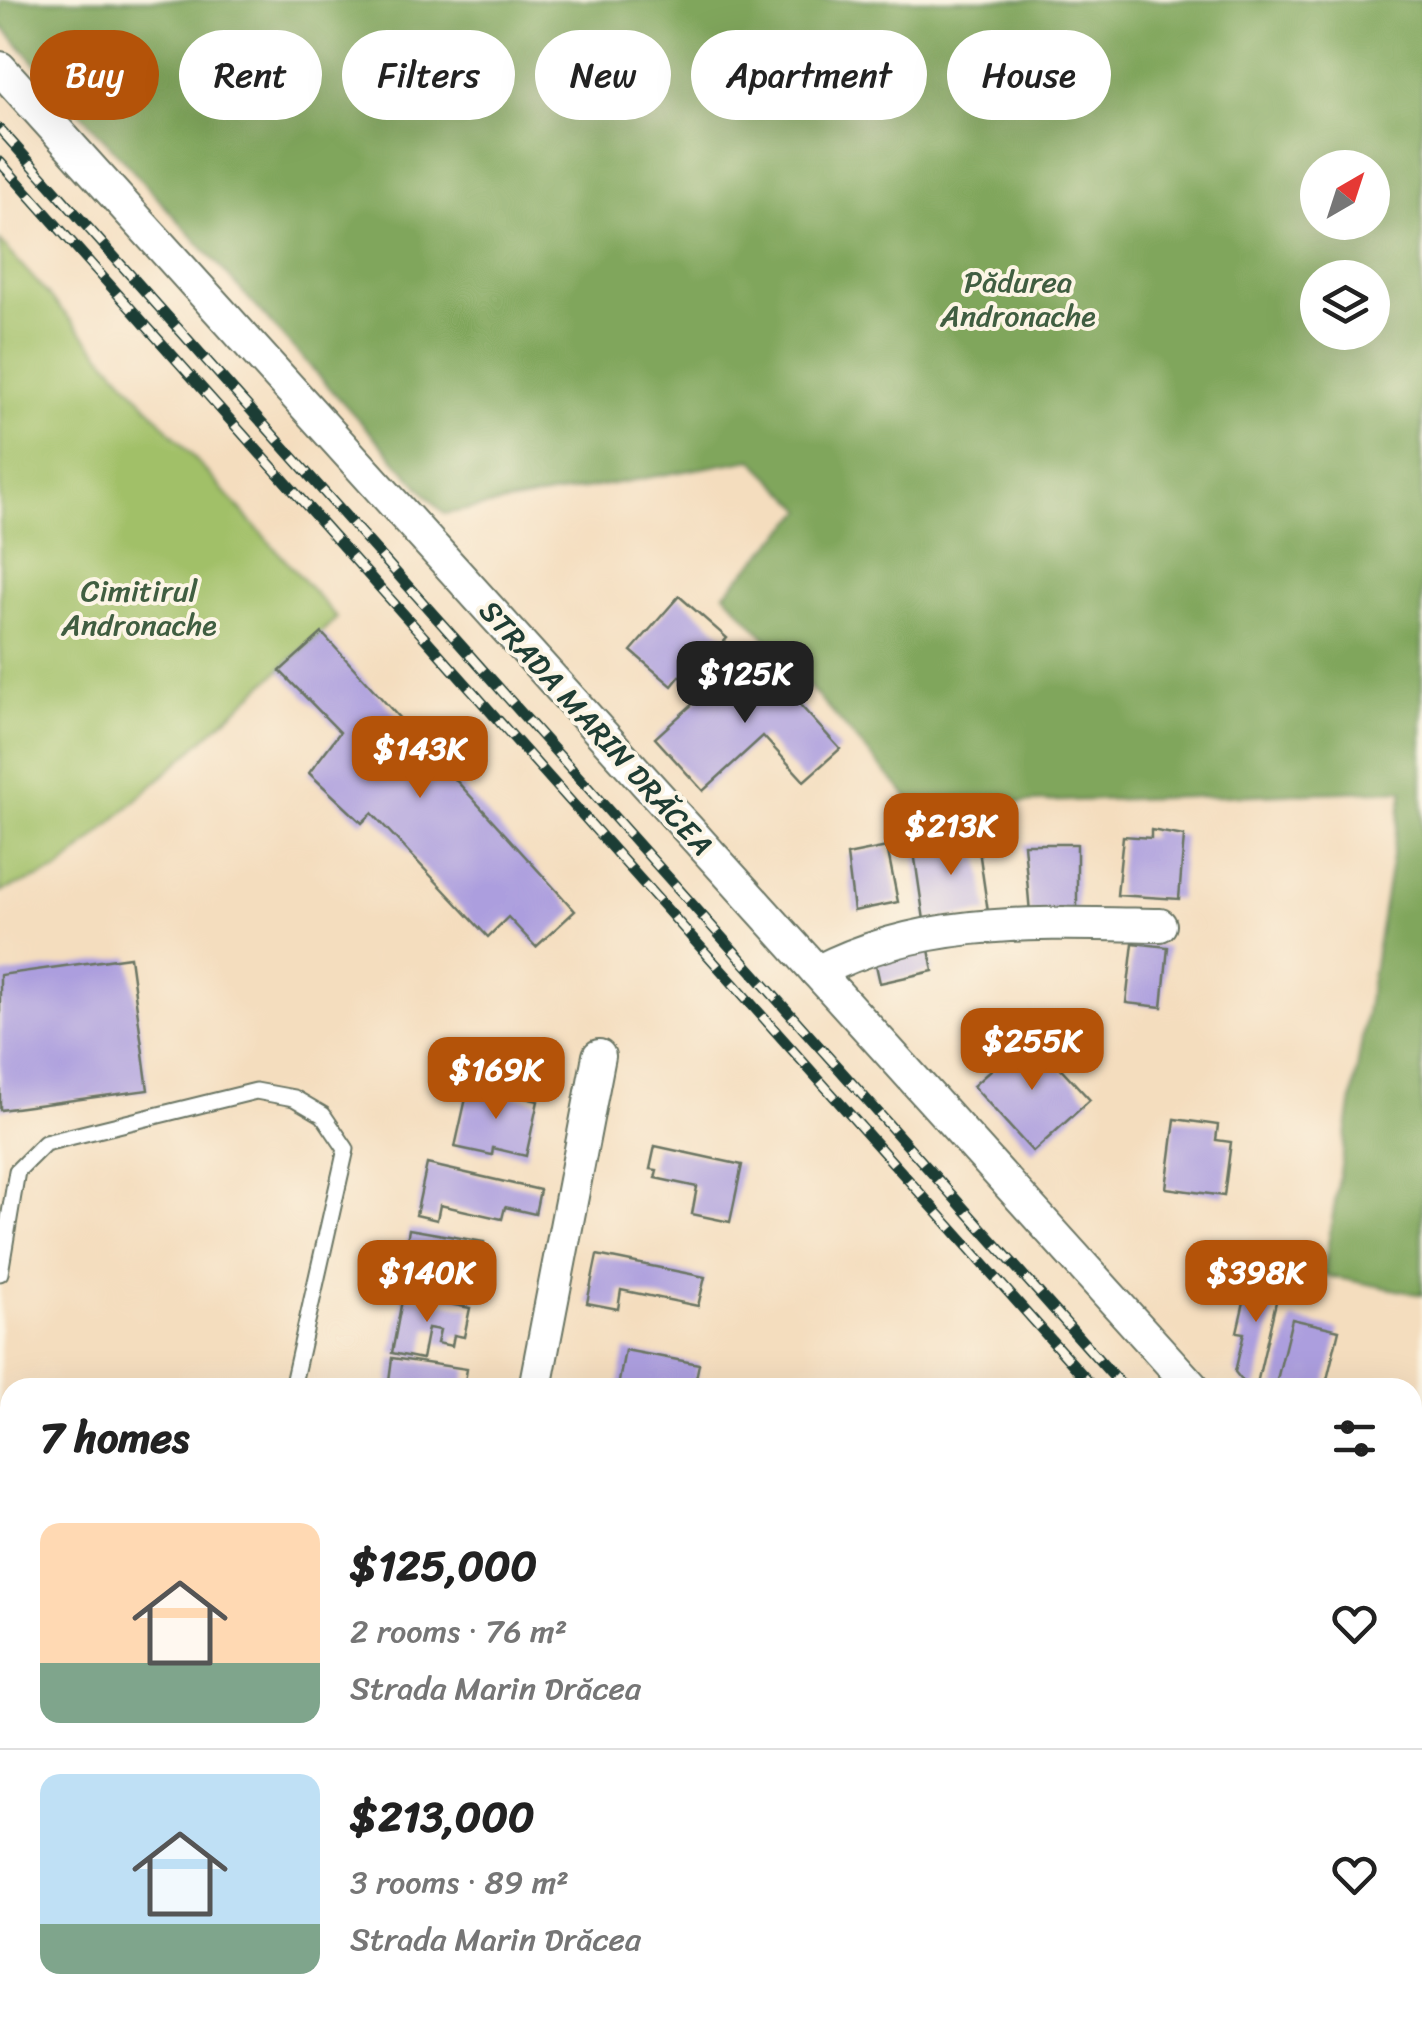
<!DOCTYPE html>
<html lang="en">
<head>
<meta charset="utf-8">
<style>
	:root { --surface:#fff; --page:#f2f2f2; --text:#222; --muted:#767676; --line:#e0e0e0; --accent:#b45309 }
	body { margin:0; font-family:Sriracha,sans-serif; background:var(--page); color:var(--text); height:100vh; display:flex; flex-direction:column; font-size:38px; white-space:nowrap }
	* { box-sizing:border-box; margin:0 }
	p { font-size:32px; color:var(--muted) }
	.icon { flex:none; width:55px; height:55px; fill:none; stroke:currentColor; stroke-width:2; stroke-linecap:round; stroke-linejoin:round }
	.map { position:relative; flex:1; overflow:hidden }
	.drawer { position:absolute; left:0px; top:1378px; width:1422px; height:642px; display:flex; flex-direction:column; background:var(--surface); border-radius:30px 30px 0 0; box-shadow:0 10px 40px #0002 }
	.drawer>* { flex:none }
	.top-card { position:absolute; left:30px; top:30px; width:1362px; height:90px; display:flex; gap:20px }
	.needle { width:65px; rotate:39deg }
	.controls { position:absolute; left:1300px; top:150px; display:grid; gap:20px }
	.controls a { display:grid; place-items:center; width:90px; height:90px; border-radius:50%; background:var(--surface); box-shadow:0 10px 40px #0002; font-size:50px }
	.price { position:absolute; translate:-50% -85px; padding:0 22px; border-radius:20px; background:var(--accent); color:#fff; font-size:32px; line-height:65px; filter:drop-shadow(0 2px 5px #0008) }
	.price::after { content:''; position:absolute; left:50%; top:60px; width:30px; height:22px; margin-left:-15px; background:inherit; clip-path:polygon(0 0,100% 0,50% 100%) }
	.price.current { background:#222; color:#fff }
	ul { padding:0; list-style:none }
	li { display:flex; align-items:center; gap:30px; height:250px; padding:0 40px }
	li+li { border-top:2px solid var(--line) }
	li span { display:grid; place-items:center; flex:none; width:280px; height:200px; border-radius:20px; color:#555 }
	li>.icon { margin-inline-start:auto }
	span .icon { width:120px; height:120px; fill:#fffc; stroke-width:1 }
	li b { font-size:42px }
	h2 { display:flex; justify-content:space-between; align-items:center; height:120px; padding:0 40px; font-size:42px }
	.tag { padding:0 35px; border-radius:45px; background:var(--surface); box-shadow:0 10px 40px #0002; font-size:35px; line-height:90px }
	.tag.current { background:var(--accent); color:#fff }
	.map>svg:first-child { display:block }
</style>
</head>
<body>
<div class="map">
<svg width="1422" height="2018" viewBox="0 0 1422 2018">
	<rect width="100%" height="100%" fill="#fcf5e5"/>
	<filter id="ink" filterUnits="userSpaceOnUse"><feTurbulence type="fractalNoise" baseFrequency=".01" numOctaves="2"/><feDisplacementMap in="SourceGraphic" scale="20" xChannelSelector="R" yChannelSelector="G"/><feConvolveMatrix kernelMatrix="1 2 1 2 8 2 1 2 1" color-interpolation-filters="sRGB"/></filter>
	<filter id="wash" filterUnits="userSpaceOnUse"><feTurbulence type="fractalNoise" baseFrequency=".0048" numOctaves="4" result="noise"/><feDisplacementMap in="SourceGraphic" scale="40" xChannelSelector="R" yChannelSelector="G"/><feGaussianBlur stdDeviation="2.25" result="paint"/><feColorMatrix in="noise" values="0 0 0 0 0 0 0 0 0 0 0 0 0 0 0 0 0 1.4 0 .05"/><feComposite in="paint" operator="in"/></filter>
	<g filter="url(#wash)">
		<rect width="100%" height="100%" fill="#f4ddbe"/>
		<path fill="#a1c068" stroke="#607e4e" stroke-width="2.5" d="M0 241 337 618 59 870 0 892Z"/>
		<path fill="#80a65c" stroke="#507248" stroke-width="2.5" fill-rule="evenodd" d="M0 0H1422V1295L1323 1275 1403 790 916 806 725 593 804 510 752 459 444 514 0 24ZM1318 168H1372V222H1318ZM1318 278H1372V332H1318Z"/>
		<g id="blocks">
			<g fill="#ac9ede">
				<path d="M679 596 727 638 688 683 680 676 672 686 631 651Z"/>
				<path d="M322 633 575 911 536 947 508 917 488 937 372 813 362 823 309 773 340 732 280 671Z"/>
				<path d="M751 651 840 749 804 781 763 736 703 791 655 738Z"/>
				<path d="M1151 830 1184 836 1179 899 1117 895 1123 836 1151 838Z"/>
				<path d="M977 836 988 912 924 920 913 845Z"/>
				<path d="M1024 844H1077V913H1030Z"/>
				<path d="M887 847 898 902 854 911 847 855Z"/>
				<path d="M1133 943 1168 947 1162 1007 1126 1003Z"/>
				<path d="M928 944 933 971 880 983 874 956Z"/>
				<path d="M130 957 148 1090 0 1110V975Z"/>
				<path d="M1030 1035 1090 1100 1033 1152 973 1086Z"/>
				<path d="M469 1085 538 1101 526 1156 493 1148 492 1155 455 1147Z"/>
				<path d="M1175 1119 1218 1125 1216 1140 1231 1142 1224 1196 1166 1188Z"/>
				<path d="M655 1146 742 1165 730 1222 692 1214 697 1187 655 1178 657 1170 650 1169Z"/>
				<path d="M427 1164 540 1190 535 1214 505 1207 502 1219 440 1205 437 1220 416 1215Z"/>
				<path d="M409 1229 484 1242 474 1302 399 1289Z"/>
				<path d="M597 1255 705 1277 698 1306 621 1290 618 1309 587 1303Z"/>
				<path d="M1263 1271 1282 1276 1256 1388H1248L1235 1372 1244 1333 1237 1332 1250 1276 1261 1279Z"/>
				<path d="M403 1295 470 1308 464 1337 454 1335 452 1346 437 1343 440 1330 428 1328 422 1359 392 1353Z"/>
				<path d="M1292 1319 1339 1330 1325 1388H1275Z"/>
				<path d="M625 1350 699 1364 694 1388 618 1387Z"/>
				<path d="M392 1358 467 1369 464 1388H388Z"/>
				<path d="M0 1711 10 1713V1814L0 1812Z"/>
				<path d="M0 1816 10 1818V2010H80L78 2018H0Z"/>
				<path d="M264 2010H347L346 2018H263Z"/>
				<path d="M484 2010H544L543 2018H489L482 2017Z"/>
				<path d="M706 2010H823L822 2018H705Z"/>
			</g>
		</g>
	</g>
	<g filter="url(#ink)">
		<use href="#blocks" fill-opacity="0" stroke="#6a7564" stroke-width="2.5"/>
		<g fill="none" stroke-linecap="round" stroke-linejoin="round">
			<defs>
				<g id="lane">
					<path d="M0 1273 17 1171 45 1143 256 1091 294 1098 323 1115 346 1149 292 1388"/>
					<path d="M0 1530 10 1533"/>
					<path d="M184 2018 186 2010"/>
					<path d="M669 2018 671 2010"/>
					<path d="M853 2018 855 2010"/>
				</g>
				<g id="street">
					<path d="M0 68 1193 1388"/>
					<path d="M817 972C923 916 1043 923 1160 925"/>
					<path d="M535 1388 599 1056"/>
					<path d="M1412 1630 1422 1641"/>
					<path d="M415 2018 416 2010"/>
				</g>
			</defs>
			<use href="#lane" stroke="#6a7564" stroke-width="19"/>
			<use href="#street" stroke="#6a7564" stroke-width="36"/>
			<use href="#lane" stroke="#fff" stroke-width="15"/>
			<use href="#street" stroke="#fff" stroke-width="32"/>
			<defs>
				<g id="rail">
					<path d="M0 129 1124 1388"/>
					<path d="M0 162 1094 1388"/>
					<path d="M1412 1710 1422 1721"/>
					<path d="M1412 1745 1422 1756"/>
				</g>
			</defs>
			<use href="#rail" stroke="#1f3d34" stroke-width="11"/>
			<use href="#rail" stroke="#fcf5e5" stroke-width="8" stroke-dasharray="22" stroke-linecap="butt"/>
		</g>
	</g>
	<g text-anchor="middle" stroke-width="8" stroke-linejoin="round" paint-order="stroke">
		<g font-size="30" fill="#405e41" stroke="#fcf5e5">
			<text x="1018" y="292">Pădurea<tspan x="1018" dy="34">Andronache</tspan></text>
			<text x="139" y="601">Cimitirul<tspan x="139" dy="34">Andronache</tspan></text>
		</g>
		<g font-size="30" fill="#1f3d34" stroke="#fcf5e5">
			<text transform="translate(596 728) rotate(48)" y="10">STRADA MARIN DRĂCEA</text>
		</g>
	</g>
</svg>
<div class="controls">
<a><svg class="needle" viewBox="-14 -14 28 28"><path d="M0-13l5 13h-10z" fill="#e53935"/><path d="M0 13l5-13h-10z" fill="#767676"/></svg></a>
<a><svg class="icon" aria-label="layers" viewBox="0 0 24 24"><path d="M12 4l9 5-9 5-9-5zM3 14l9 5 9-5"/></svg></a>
</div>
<b class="price current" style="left:745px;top:726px">$125K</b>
<b class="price" style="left:420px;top:801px">$143K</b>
<b class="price" style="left:951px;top:878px">$213K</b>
<b class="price" style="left:1032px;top:1093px">$255K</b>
<b class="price" style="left:496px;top:1122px">$169K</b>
<b class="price" style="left:427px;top:1325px">$140K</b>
<b class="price" style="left:1256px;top:1325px">$398K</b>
<div class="top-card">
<a class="tag current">Buy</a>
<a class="tag">Rent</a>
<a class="tag">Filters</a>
<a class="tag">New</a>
<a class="tag">Apartment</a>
<a class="tag">House</a>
</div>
<section class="drawer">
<h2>7 homes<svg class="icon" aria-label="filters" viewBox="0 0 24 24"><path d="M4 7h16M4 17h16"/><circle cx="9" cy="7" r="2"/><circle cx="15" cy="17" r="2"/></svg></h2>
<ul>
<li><span style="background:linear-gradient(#ffd9b3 70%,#7fa58c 0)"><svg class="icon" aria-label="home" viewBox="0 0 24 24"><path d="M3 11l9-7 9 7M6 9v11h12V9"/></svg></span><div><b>$125,000</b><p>2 rooms · 76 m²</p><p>Strada Marin Drăcea</p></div><svg class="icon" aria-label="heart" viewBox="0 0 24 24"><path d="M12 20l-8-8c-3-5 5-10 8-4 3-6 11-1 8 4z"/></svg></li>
<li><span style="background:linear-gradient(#bfe0f5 75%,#7fa58c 0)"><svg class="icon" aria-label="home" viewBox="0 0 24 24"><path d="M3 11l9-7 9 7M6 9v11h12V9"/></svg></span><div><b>$213,000</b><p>3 rooms · 89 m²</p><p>Strada Marin Drăcea</p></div><svg class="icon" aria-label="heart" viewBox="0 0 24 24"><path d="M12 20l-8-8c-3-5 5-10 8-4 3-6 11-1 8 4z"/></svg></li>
</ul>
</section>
</div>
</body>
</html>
